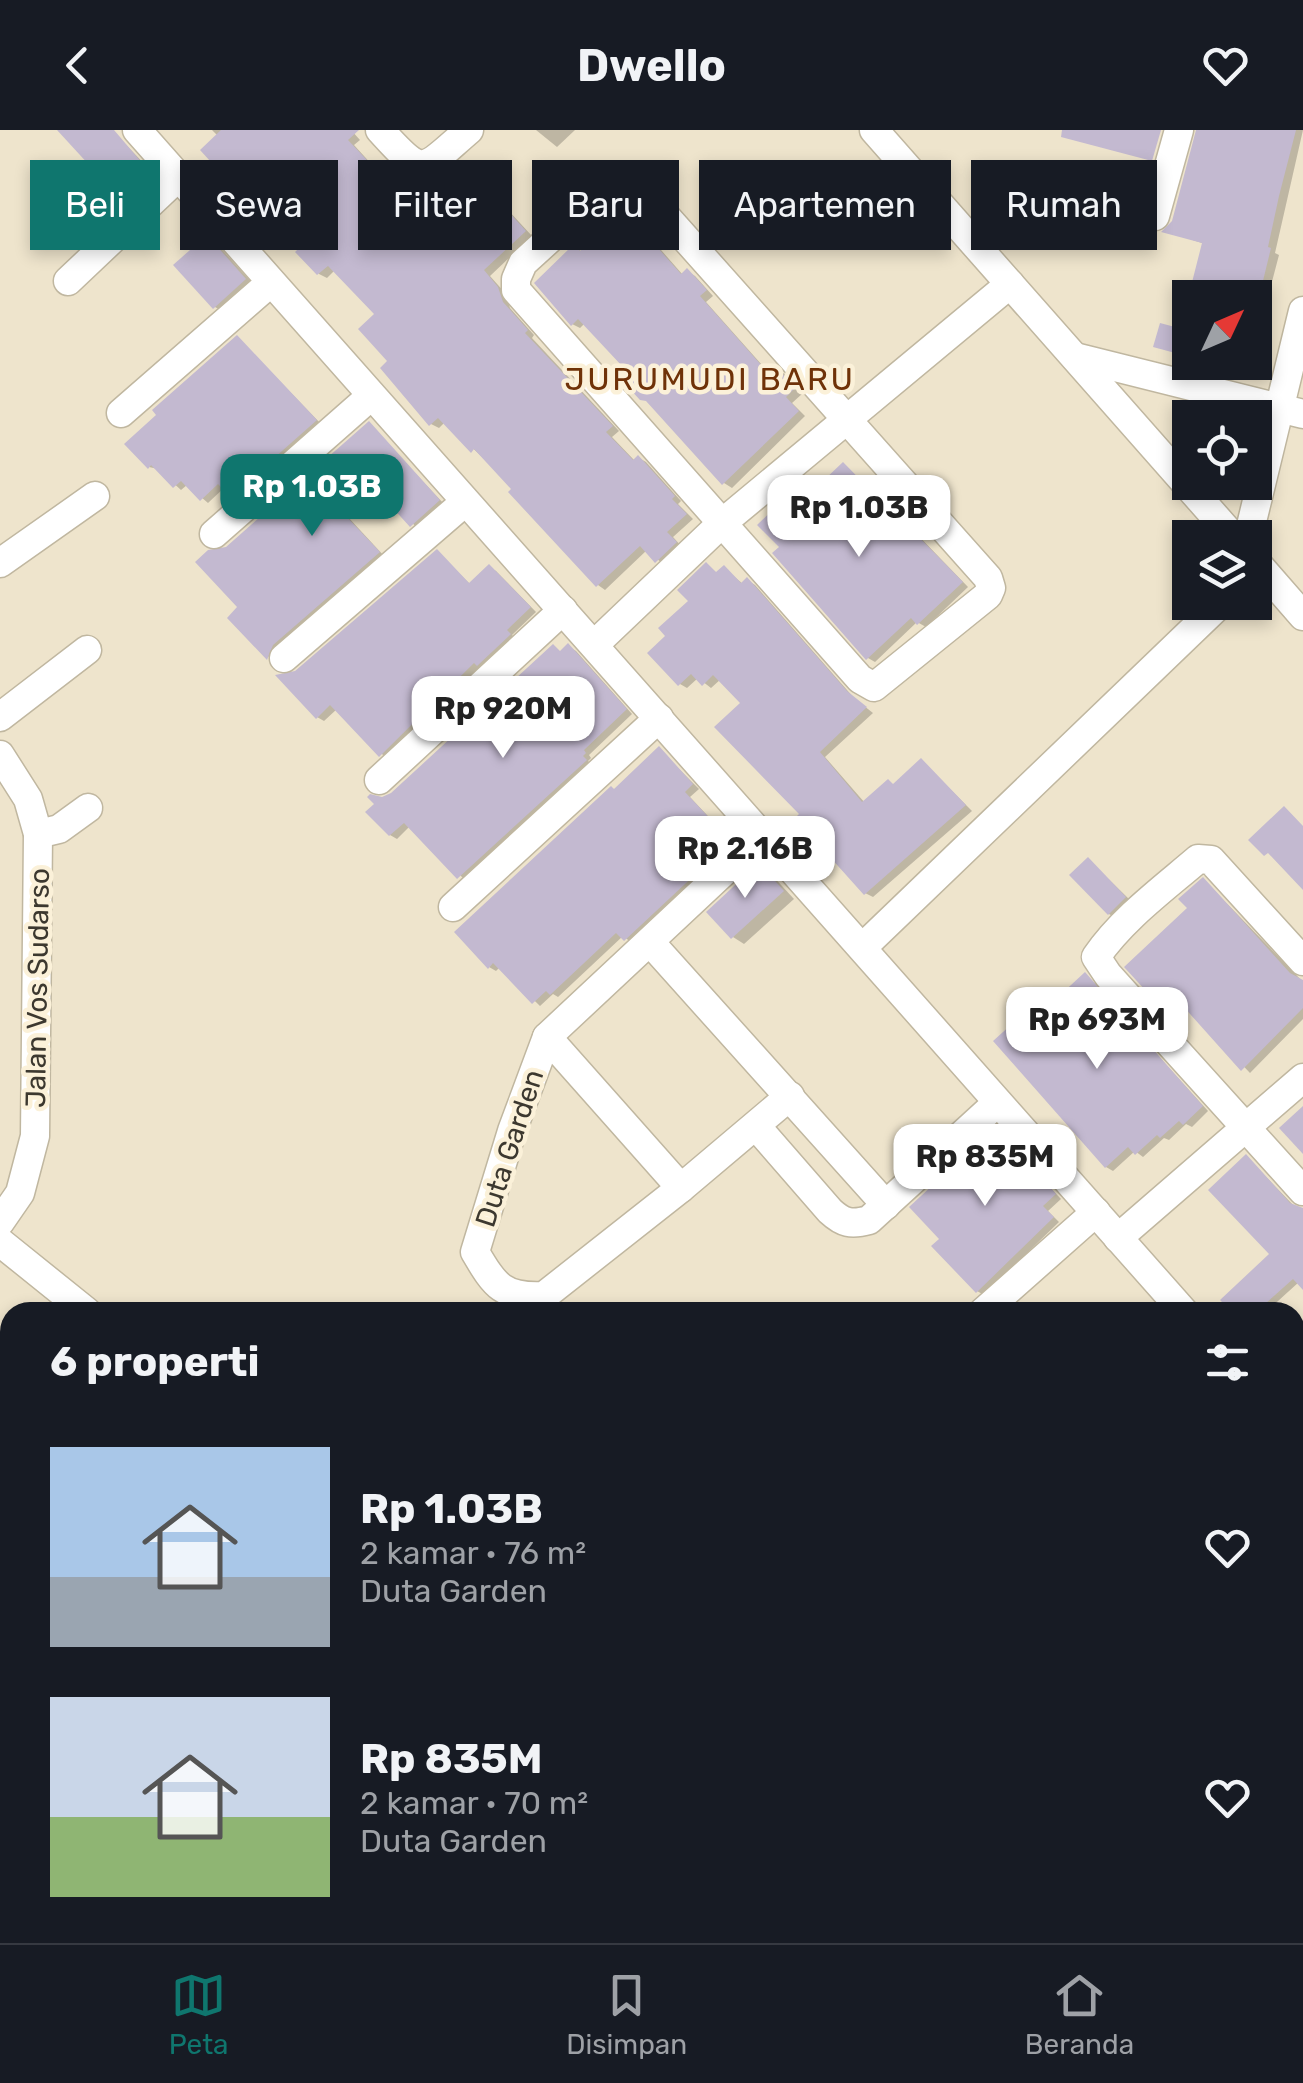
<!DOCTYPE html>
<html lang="id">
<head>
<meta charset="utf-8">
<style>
	:root { --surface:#171b24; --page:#242831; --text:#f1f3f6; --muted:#9ea1a6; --line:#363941; --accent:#0f766e }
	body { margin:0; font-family:Rubik,sans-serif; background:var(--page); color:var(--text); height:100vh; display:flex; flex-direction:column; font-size:38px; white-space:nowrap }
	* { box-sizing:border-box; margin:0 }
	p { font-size:32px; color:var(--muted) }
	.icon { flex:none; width:55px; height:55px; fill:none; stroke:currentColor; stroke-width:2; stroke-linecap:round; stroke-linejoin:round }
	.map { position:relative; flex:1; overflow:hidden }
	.sheet { position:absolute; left:0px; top:1172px; width:1305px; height:642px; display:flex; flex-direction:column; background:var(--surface); border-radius:30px 30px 0 0; box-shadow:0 5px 15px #0003 }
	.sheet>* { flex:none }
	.top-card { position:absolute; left:30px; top:30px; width:1245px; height:90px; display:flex; gap:20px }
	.needle { width:65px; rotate:46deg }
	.buttons { position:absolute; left:1172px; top:150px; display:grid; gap:20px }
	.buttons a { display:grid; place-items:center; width:100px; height:100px; border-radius:0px; background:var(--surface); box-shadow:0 5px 15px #0003; font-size:50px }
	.price { position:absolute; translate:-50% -85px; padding:0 22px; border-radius:20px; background:#fff; color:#222; font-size:32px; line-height:65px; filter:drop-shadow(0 2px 5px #0008) }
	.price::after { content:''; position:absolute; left:50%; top:60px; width:30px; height:22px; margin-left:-15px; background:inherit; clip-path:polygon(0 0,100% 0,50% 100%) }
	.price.on { background:var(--accent); color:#fff }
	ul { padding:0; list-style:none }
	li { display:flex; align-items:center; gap:30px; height:250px; padding:0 50px }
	li span { display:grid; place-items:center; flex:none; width:280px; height:200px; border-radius:0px; color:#555 }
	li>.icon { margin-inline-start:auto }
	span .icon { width:120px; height:120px; fill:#fffc; stroke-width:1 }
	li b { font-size:42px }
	h2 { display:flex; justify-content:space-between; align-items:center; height:120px; padding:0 50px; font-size:42px }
	.chip { padding:0 35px; border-radius:0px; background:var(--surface); box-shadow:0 5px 15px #0003; font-size:35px; line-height:90px }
	.chip.on { background:var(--accent); color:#fff }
	header { display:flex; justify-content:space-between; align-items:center; height:130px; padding:0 50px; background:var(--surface); font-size:45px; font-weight:700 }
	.dock { display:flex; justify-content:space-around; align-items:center; height:140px; border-top:2px solid var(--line); background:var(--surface); font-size:28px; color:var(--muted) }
	.dock a { display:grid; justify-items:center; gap:5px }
	.dock .on { color:var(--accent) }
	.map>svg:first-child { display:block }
</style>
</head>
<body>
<header><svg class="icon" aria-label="back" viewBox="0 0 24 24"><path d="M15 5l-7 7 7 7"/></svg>Dwello<svg class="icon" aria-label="heart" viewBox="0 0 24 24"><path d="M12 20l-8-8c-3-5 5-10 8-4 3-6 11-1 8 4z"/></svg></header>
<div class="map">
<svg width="1303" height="1813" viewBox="0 0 1303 1813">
	<rect width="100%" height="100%" fill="#eee4cc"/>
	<g fill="#0003">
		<path d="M58 0H112L149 39 121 63Z"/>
		<path d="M212 0H351L360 10 354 15 384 48 392 41 420 65 461 33 469 38 532 106 490 146 506 164 510 178 534 205 532 208 619 301 612 307 635 331 639 328 646 332 681 371 678 374 693 389 673 407 683 418 664 435 647 420 605 460 598 455 515 359 480 325 445 292 439 298 431 294 391 231 377 184 335 140 327 148 319 144 304 116 234 42 230 45 222 41 218 6Z"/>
		<path d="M536 0H575L557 17Z"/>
		<path d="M1198 0H1303L1275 123 1279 125 1255 216V168H1191L1205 114 1165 101 1174 92Z"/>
		<path d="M625 84 633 88 683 145 687 141 695 146 713 166 706 172 771 245 777 240 785 244 802 264 792 273 805 286 732 358 724 353 585 193 580 198 572 194 574 117 583 122Z"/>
		<path d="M207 108 218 115 256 157 226 183 215 177Z"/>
		<path d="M1190 171V227L1156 216 1182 201Z"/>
		<path d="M238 208 322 295 255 354 248 350 233 363 225 357 208 373 187 355 181 360 158 339 149 337Z"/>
		<path d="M1210 232H1251L1248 243Z"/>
		<path d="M369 294 445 375 418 399 380 359 348 387 385 427 274 532 230 488 241 478Z"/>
		<path d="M844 335 890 379 895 375 902 379 915 392 910 397 968 457 926 497 917 492 875 532 868 528 782 418V374L790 378 804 372Z"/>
		<path d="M437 422 471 455 489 437 496 441 536 482 512 505 516 509 486 538 482 536 387 629 337 579 324 591 317 587 297 544Z"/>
		<path d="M707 435 718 444 724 438 743 454 747 450 755 455 854 568 873 583 825 627 865 673 895 656 922 631 972 681 873 767 865 763 803 684 744 573 721 549 711 558 698 548 687 558 680 554 669 506 691 471Z"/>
		<path d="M553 517 562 523 569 517 576 521 632 584 589 625 591 628 588 631 592 635 466 751 410 696 397 709 390 705 382 670 392 665Z"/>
		<path d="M659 619 699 659 690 667 736 716 632 813 623 806 558 867 553 864 540 876 500 837 496 841 489 837 615 661Z"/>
		<path d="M1089 730 1132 772 1116 788 1109 784Z"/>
		<path d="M759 736 770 743 794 769 744 814 733 807Z"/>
		<path d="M1204 750 1303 852V889L1250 943 1189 879 1178 889 1171 885 1191 779Z"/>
		<path d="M1085 845 1208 981 1192 997 1186 994 1169 1010 1164 1008 1143 1027 1135 1021 1113 1041 1106 1037 1035 876 1045 883Z"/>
		<path d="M996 1001 1061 1069 1048 1081 1059 1092 984 1165 977 1161 942 1109Z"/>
		<path d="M1247 1027 1295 1077 1303 1080V1156L1299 1152 1266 1182H1236L1224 1170 1273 1124Z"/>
	</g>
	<g fill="#c3b9d0">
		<path d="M57 0H114L143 34 113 61Z"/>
		<path d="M221 0H359L348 10 382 46 392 38 418 63 461 30 526 101 484 140 498 157 503 172 528 200 525 203 613 296 606 302 633 330 638 325 675 366 672 369 687 384 667 402 677 412 655 433 640 416 596 457 508 362 511 359 474 319 471 323 438 288 429 296 380 238 387 231 358 199 374 184 328 136 317 145 295 122 301 116 227 37 221 43 200 20Z"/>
		<path d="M1062 0H1161L1152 31 1061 7Z"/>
		<path d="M1196 0H1296L1279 66 1268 117 1271 118 1260 163 1247 159 1245 168H1188L1202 113 1161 102 1172 91Z"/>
		<path d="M625 81 681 144 687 138 707 160 700 166 769 244 776 237 795 258 786 267 799 281 722 355 646 271 640 270 615 243 622 236 578 189 571 196 534 153 574 114 580 121Z"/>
		<path d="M207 105 246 149 213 179 173 135Z"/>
		<path d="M1160 193 1190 201V227L1153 217Z"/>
		<path d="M237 205 317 290 247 352 241 346 225 361 218 354 200 371 181 351 173 358 151 335 148 339 124 314 156 285 152 280Z"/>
		<path d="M369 291 440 370 410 397 373 356 343 383 380 422 273 515 267 530 227 488 237 477 195 432 208 420 226 417Z"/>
		<path d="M843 332 888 378 895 372 909 387 904 392 963 452 917 495 911 488 866 530 772 423 779 417 757 395 782 371 787 377 799 366 803 370Z"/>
		<path d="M437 419 469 453 489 434 531 477 507 500 511 504 477 536 474 533 379 627 330 575 316 589 275 545 295 541Z"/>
		<path d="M706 432 716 442 724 435 741 453 747 447 847 561 867 577 820 622 862 672 888 649 893 654 921 628 966 675 864 765 795 688 799 684 714 597 740 573 713 545 702 556 691 544 678 556 647 523 665 506 658 498 688 471 677 460Z"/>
		<path d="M568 513 627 579 584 620 586 623 583 626 587 630 457 749 404 693 389 706 365 682 374 674 367 667 370 664 382 667 391 663 553 514 560 521Z"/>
		<path d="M659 616 693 654 685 662 731 711 624 811 616 803 550 865 546 861 532 874 493 833 488 839 454 802 611 656 614 659Z"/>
		<path d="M1284 676 1303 696V760L1268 723 1264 726 1248 710Z"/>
		<path d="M1088 727 1126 767 1108 785 1069 745Z"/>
		<path d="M759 733 784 761 731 809 706 782Z"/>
		<path d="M1203 747 1290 843 1303 850V878L1241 941 1182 875 1170 887 1124 837 1187 778 1178 769Z"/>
		<path d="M1085 842 1203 976 1183 995 1179 991 1160 1008 1157 1005 1135 1025 1128 1017 1105 1038 993 911 1035 873 1043 881Z"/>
		<path d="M1303 976V1024L1279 998Z"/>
		<path d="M996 997 1056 1064 1043 1076 1054 1087 976 1163 931 1116 939 1109 909 1077Z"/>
		<path d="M1246 1024 1290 1073 1303 1078V1160L1293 1149 1256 1182H1232L1220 1170 1269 1124 1208 1060Z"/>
	</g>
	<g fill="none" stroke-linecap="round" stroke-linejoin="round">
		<defs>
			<g id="minor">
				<path d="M137 0 1184 1182"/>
				<path d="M380 0C425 50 421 41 469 0"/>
				<path d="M874 0 1234 408"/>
				<path d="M626 48 637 54 988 448 991 458 988 465 874 557 860 549 516 160V149L523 133 613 51Z"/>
				<path d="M1155 86 1179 0"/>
				<path d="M68 151 178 47"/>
				<path d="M1075 227 1303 284"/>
				<path d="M121 283 270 153"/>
				<path d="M214 404 371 266"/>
				<path d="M1248 408 1303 181"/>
				<path d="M1255 431 1303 486"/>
				<path d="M0 433 95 366"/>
				<path d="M595 514 721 394 1010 154"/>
				<path d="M284 528 465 372"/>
				<path d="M0 587 87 520"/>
				<path d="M0 625 28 669 38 704 35 1006 20 1063 0 1092"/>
				<path d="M379 650 563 480"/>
				<path d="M38 704 59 699 88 678"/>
				<path d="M762 706 547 907 512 1001 475 1122C495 1156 503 1168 544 1166L681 1058 790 966"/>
				<path d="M453 777 659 588"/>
				<path d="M650 812 886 1075"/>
				<path d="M863 817 1222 472"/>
				<path d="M1303 831 1211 730 1198 729C1163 759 1122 789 1096 827L1108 845 1303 1061"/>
				<path d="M547 907 681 1058"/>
				<path d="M756 996 830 1081C843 1093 851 1095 869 1090L997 973"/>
				<path d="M1118 1108 1303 948"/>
				<path d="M0 1112 87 1182"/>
				<path d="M983 1182 1096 1082"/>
				<path d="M1295 1306 1303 1315"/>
				<path d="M1216 1805 1223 1813"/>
			</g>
		</defs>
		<use href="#minor" stroke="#c0b7a0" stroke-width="31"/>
		<use href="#minor" stroke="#fff" stroke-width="28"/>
	</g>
	<g text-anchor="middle" stroke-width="9" stroke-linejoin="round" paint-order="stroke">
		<g font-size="28" fill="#3c382f" stroke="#fbf1d9">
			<text transform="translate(37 858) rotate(-89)" y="10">Jalan Vos Sudarso</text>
			<text transform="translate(509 1018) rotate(-72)" y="10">Duta Garden</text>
		</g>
		<g font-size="32" letter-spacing="2.5" fill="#6f3208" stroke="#fbf1d9">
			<text x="710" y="260">JURUMUDI BARU</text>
		</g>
	</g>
</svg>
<div class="buttons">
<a><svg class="needle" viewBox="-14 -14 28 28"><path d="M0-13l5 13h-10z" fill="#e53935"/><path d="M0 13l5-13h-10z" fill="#9ea1a6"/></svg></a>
<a><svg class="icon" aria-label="locate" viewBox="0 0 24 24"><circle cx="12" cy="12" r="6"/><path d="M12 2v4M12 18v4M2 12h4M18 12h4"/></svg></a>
<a><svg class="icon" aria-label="layers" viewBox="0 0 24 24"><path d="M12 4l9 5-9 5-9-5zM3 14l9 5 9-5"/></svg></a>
</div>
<b class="price on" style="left:312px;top:409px">Rp 1.03B</b>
<b class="price" style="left:859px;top:430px">Rp 1.03B</b>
<b class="price" style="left:503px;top:631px">Rp 920M</b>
<b class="price" style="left:745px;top:771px">Rp 2.16B</b>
<b class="price" style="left:1097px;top:942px">Rp 693M</b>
<b class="price" style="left:985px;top:1079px">Rp 835M</b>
<div class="top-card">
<a class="chip on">Beli</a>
<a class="chip">Sewa</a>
<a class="chip">Filter</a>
<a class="chip">Baru</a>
<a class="chip">Apartemen</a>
<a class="chip">Rumah</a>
</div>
<section class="sheet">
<h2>6 properti<svg class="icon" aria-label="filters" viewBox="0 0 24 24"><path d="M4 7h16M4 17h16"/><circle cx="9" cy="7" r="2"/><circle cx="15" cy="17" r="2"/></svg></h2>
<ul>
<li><span style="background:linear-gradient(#a9c7e8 65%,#9aa5b1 0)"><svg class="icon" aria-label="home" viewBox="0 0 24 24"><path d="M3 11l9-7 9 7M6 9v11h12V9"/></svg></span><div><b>Rp 1.03B</b><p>2 kamar · 76 m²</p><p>Duta Garden</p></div><svg class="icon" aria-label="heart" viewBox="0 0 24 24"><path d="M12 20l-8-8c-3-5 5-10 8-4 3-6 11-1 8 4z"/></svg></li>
<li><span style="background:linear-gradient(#c9d6e8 60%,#8fb573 0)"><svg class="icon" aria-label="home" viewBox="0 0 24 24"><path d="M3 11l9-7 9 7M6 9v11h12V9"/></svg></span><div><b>Rp 835M</b><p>2 kamar · 70 m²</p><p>Duta Garden</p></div><svg class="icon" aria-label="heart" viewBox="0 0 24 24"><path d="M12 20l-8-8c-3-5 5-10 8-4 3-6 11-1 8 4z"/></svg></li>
</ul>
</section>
</div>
<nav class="dock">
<a class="on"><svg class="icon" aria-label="map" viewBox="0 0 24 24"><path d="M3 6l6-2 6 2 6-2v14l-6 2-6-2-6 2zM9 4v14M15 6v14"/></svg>Peta</a>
<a><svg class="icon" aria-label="saved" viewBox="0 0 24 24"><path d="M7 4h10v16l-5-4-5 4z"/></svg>Disimpan</a>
<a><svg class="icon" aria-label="home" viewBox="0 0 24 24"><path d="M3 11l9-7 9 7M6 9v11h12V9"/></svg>Beranda</a>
</nav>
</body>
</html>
